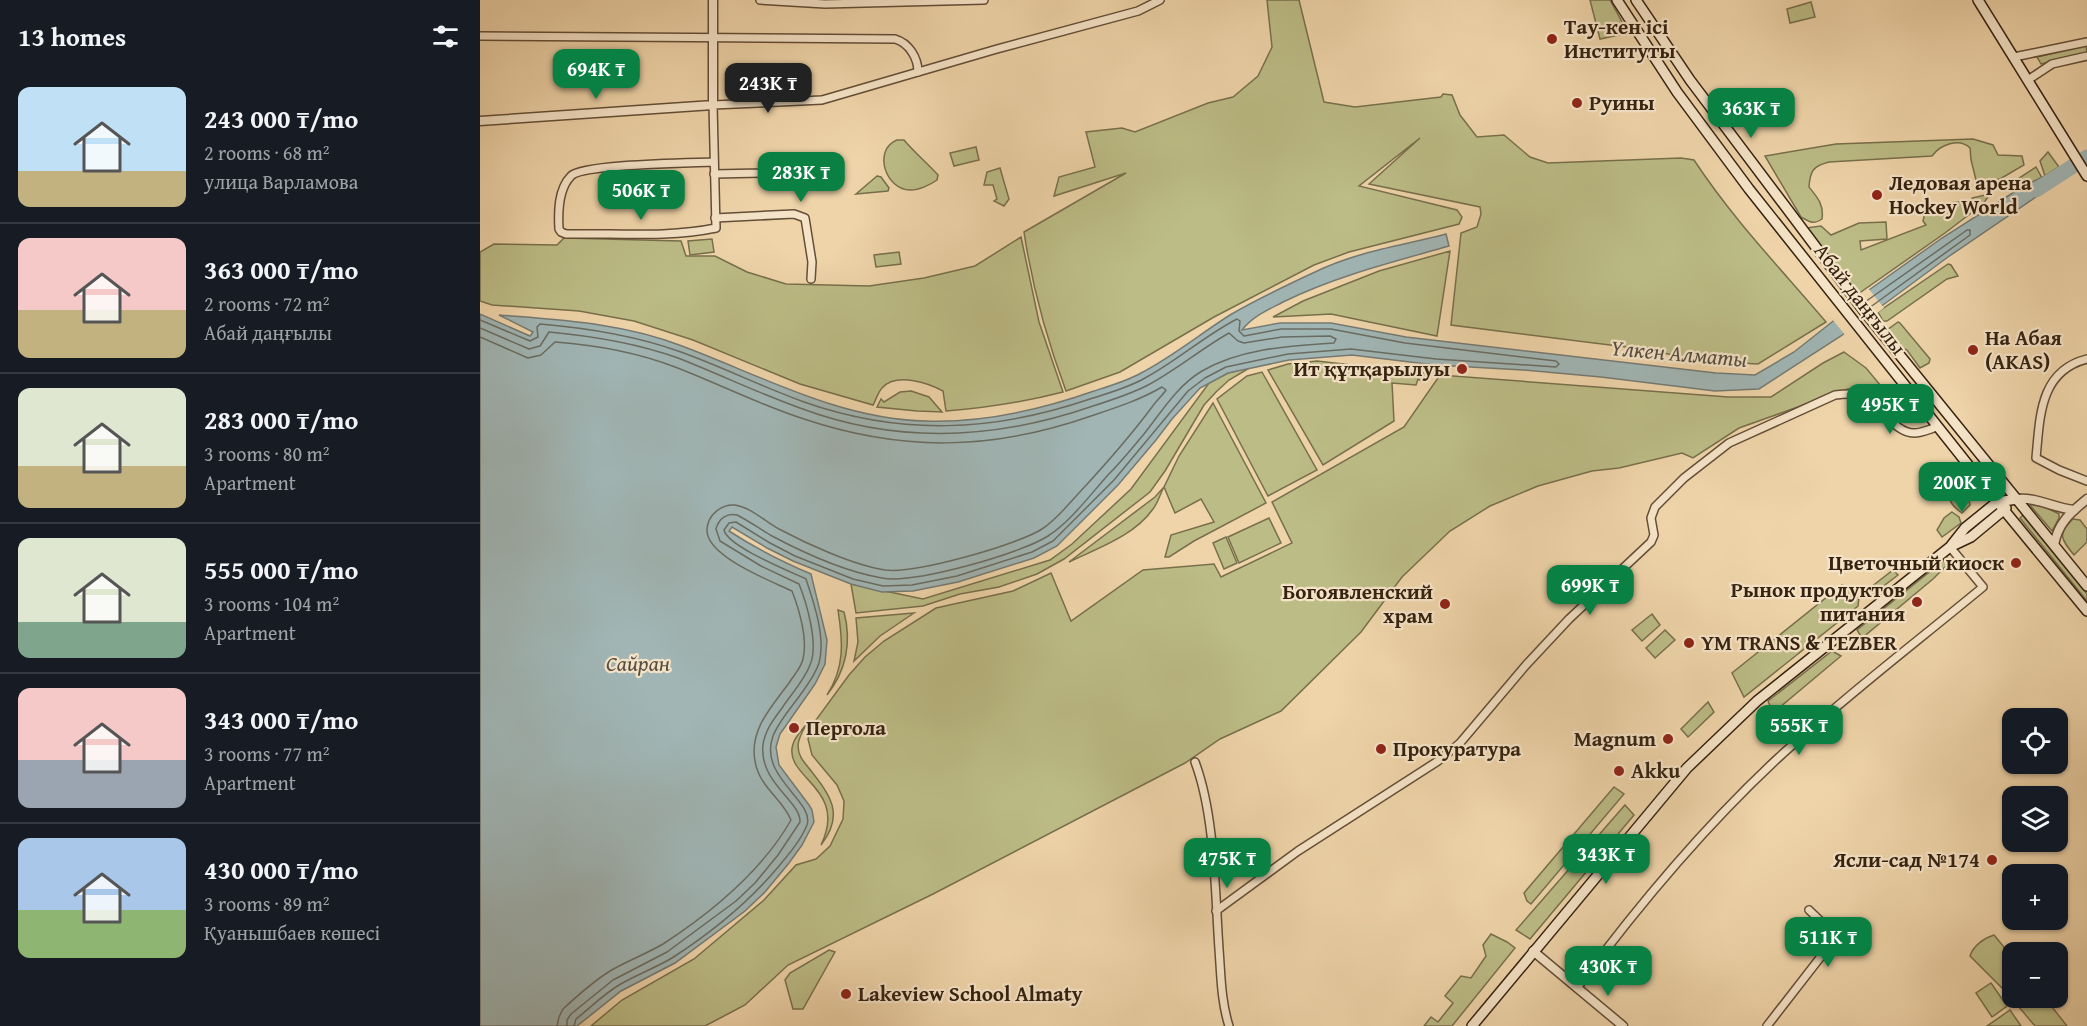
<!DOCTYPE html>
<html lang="en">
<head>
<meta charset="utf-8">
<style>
	:root { --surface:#171b24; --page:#242831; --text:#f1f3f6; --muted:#9ea1a6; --line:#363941; --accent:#0b8043 }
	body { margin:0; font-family:"Gentium Book Plus",serif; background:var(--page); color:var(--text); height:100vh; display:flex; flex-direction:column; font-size:22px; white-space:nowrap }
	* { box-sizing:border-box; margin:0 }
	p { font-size:20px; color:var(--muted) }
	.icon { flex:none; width:33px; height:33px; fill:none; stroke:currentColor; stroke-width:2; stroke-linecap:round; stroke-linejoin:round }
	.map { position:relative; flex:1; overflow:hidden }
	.sheet { display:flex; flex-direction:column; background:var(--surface); width:480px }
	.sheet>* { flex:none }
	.fabs { position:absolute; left:1522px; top:708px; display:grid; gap:12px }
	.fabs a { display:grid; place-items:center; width:66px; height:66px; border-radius:12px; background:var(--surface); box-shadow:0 2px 4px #0004; font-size:30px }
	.price { position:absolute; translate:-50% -51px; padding:0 14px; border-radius:12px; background:var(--accent); color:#fff; font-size:20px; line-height:39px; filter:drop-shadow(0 2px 3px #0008) }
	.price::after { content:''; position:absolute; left:50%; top:36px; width:18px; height:14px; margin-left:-9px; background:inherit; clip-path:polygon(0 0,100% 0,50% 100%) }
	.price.active { background:#222; color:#fff }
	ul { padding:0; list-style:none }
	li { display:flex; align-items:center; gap:18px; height:150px; padding:0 18px }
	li+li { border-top:2px solid var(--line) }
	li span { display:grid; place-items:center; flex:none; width:168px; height:120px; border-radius:12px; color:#555 }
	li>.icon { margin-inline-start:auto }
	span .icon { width:72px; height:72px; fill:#fffc; stroke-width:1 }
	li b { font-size:26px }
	h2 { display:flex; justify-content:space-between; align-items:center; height:72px; padding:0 18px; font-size:26px }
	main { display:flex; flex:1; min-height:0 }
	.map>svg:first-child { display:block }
</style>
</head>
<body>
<main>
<section class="sheet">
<h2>13 homes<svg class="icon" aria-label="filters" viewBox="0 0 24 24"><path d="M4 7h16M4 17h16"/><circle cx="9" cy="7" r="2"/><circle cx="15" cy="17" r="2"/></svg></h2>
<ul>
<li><span style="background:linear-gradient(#bfe0f5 70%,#c2b280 0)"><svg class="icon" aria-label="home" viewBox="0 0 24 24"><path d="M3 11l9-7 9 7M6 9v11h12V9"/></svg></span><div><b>243 000 ₸/mo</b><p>2 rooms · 68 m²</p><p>улица Варламова</p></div></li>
<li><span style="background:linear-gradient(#f6c9c9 60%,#c2b280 0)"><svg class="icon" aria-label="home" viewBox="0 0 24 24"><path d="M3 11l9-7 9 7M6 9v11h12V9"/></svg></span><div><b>363 000 ₸/mo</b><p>2 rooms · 72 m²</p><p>Абай даңғылы</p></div></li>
<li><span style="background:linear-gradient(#dfe7d0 65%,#c2b280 0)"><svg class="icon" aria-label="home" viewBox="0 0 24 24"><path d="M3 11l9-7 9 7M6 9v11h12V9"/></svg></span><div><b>283 000 ₸/mo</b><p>3 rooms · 80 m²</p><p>Apartment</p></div></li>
<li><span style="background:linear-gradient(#dfe7d0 70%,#7fa58c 0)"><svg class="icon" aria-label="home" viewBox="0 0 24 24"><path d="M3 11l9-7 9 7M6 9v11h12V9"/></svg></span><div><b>555 000 ₸/mo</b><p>3 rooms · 104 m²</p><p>Apartment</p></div></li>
<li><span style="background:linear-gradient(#f6c9c9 60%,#9aa5b1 0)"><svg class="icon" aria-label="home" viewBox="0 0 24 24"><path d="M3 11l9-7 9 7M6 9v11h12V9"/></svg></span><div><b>343 000 ₸/mo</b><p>3 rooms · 77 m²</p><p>Apartment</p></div></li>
<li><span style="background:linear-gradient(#a9c7e8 60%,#8fb573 0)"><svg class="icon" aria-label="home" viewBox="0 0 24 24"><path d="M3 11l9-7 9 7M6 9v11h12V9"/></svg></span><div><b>430 000 ₸/mo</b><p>3 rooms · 89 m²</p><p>Қуанышбаев көшесі</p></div></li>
</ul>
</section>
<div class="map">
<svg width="1607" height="1026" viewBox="0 0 1607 1026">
	<rect width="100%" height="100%" fill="#efd4a9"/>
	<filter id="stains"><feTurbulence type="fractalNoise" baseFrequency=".00333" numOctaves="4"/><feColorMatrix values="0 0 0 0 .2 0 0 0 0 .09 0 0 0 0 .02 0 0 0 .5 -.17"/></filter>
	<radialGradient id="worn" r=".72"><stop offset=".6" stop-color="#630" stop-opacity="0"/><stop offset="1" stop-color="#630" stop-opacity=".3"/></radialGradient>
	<g fill="#bcbc86" stroke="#786f4c" stroke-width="1.5">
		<path d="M787 0H819L844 102 875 107 961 97 963 94 972 95 980 115 997 137 1024 135 1050 157 1068 163 1201 158 1214 160C1252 218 1301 269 1346 322L1278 364 1220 361 1170 350 971 325 981 233 997 227 1001 214 1000 207 889 184 940 138 879 186 977 210 982 217 979 224 869 252 834 265 734 317 640 372 586 391C567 340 552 285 544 232L646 173 574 196 579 177 615 167 606 132 642 128 655 132 728 103 753 97 778 76 792 47Z"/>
		<path d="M1110 0H1130L1147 31 1139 35 1120 39Z"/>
		<path d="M1331 2 1335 17 1310 23 1307 9Z"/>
		<path d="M1606 45 1607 53 1561 64 1557 57Z"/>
		<path d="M1493 139 1513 145 1518 155 1542 156 1544 165 1520 179 1497 184 1491 160 1490 148C1479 137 1460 145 1452 156L1349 162C1333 166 1330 171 1329 187 1338 198 1344 205 1342 219 1333 225 1330 222 1321 217L1285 156 1356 144Z"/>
		<path d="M417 140H424C435 153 447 163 458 175L457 180C450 185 439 190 431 190 406 191 392 150 417 140Z"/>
		<path d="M496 147 499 160 474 166 470 153Z"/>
		<path d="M1568 152 1579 167 1565 176 1560 161Z"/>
		<path d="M1556 167 1562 178 1542 187 1530 184Z"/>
		<path d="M520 168 529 199 524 206 514 201 517 199 513 185H504L507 172Z"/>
		<path d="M397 176 401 177 409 188 408 191 376 194Z"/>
		<path d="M1510 194 1503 204 1465 233 1378 294 1326 228 1341 226 1351 235 1379 223 1406 222 1407 239 1380 241 1381 250 1446 225 1443 221 1446 209 1455 204 1492 201V198Z"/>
		<path d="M541 237 559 322 583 392C544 402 506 408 466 411L463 391C448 383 416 372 402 388 398 392 396 400 393 405L320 384 213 340 154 321 99 311 12 305 0 301V252L14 244 77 245 84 238 201 241 206 256H235L267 272 306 284 389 286 444 278 495 266Z"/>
		<path d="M232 239 234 252 210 255 208 241Z"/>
		<path d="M970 251 957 336 851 314 793 317 823 301 899 271Z"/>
		<path d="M419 252 421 264 396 267 394 255Z"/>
		<path d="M1468 264 1471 265 1478 276 1467 279 1407 321H1403L1398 312Z"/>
		<path d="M1418 322 1420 323 1450 359 1449 363 1440 368 1427 350 1420 347 1407 330Z"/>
		<path d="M1364 352 1386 368 1425 415 1415 416 1392 392 1368 389 1259 428 1213 458 1202 453 1139 468 1112 471 1058 486 1010 506 970 531 922 577 881 632 801 711 740 739 705 763 453 894 308 965 265 1005 225 1026H111L142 1000 214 959 284 900 316 865 336 859 350 846 363 819 364 801 357 785 332 755 328 739 333 724 369 675 385 657 404 641 456 608 533 591 571 573 591 621 663 570 734 564 741 577 812 543 792 502 924 427 960 375 1248 397H1291L1343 363Z"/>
		<path d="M837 361 952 374 943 382 938 379 936 385 912 383 914 421 843 465 788 370 808 364Z"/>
		<path d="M771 367 749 380 736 392 724 405 685 471 670 492 584 559 557 574 519 587 480 594 443 606 376 613 371 584 443 599 570 560 592 544 651 489 729 383 748 373Z"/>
		<path d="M782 372 837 470 788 496 737 399 767 376Z"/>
		<path d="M431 391 449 397 462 412 437 411 397 407 401 399 404 402 420 392Z"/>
		<path d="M733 403 786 503 714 541 689 557H685L691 535 734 522 721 499 695 513 684 487C680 494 678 503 673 509 654 536 618 548 589 562L675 497 684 487 699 456Z"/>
		<path d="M1475 483 1489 500 1490 505 1482 513C1472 506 1469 502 1468 489Z"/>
		<path d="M1549 504 1563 506 1579 514V518L1572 531Z"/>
		<path d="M1472 512 1479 517 1481 523 1462 537 1457 530 1464 518Z"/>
		<path d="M1543 515 1607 594V601L1540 518Z"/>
		<path d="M789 518 801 543 759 563 748 537Z"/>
		<path d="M1593 519 1600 520 1607 529V542L1594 555C1581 539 1577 534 1593 519Z"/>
		<path d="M746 537 757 563 744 569 733 543Z"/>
		<path d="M1467 558 1469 563 1453 579 1382 638 1377 630Z"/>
		<path d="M1413 570 1418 575 1389 597 1386 591Z"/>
		<path d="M1362 585 1374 592 1379 598 1378 606 1264 697 1252 673Z"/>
		<path d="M358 610 364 612C372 642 366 671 347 695 365 667 363 642 358 610Z"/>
		<path d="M434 613 400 636 374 661 378 642 376 618Z"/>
		<path d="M1172 614 1180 625 1162 641 1152 630Z"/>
		<path d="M1185 630 1195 640 1175 658 1166 648Z"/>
		<path d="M1352 651 1361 656 1293 713 1288 701Z"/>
		<path d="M1228 702 1234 712 1208 737 1201 729Z"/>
		<path d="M326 725C322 732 318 739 318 746 318 755 323 761 328 767 349 794 366 813 341 845 369 787 302 778 313 744 315 737 321 731 326 725Z"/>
		<path d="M1134 787 1144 794 1051 904 1047 901 1044 893Z"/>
		<path d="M1145 805 1154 815 1050 939 1036 930Z"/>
		<path d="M1011 934 1027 942 1035 948 972 1026H944L951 1017 958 1022 973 1003 965 996 981 976 991 978 1006 956 1003 945Z"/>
		<path d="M1514 935 1533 958V998H1565L1587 1026H1555L1527 993 1490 956C1493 946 1504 938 1514 935Z"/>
		<path d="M349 950 355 952 323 1009H313L305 980 310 973Z"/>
		<path d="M1511 983 1527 1006 1512 1017 1496 993Z"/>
		<path d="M1530 1010 1541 1026H1507Z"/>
	</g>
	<path fill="#a0b5b4" stroke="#757a73" stroke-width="1.5" d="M1569 174 1575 184 1468 257 1361 336 1279 389 1235 391 1121 377 1043 370 955 365 872 355 809 360 748 373 720 388 692 419 676 440 638 485 577 546 554 558 478 582 433 591 402 592 371 584 313 561 287 548 252 527 249 531C275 548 303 562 331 574L347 640 345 664 335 684 300 734 296 747 299 765 329 805 332 810 334 822 322 845 309 863 285 892 265 911 195 963 141 991 97 1026H0V314L50 336 53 332 19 315C81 320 143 323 202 346 282 376 359 419 446 421 504 423 560 410 614 391 630 386 647 381 661 373 692 357 720 334 750 315 777 299 807 285 835 272 878 251 921 246 966 234L969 246C913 262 856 276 803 302 788 310 773 316 762 330L800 323H851L926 337 1236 373 1275 375 1314 352 1352 322 1389 290 1462 238 1542 187Z"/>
	<path fill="#efd4a9" d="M1388 288 1404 308 1366 336 1352 319Z"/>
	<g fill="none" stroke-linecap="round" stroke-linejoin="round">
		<g stroke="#6a6c62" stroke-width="1.5">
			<path d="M1385 302 1487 230H1490V235L1389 308"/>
			<path d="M0 320 50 341 58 337 57 327 60 324C107 328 153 335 198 351 241 366 282 387 324 402 421 436 513 432 610 399 628 393 648 388 665 378 697 361 724 336 757 319L760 321 759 331 764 336 801 329H851L925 343 1076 361 1079 364 1076 367 956 359 871 349 808 354 746 367 725 378 708 391 634 480 573 541 552 552 477 576 432 585 403 586 373 579 315 556 290 543 256 522 249 523 244 530C247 546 309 571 326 579 334 603 346 638 339 663 335 676 325 688 318 698 309 710 298 723 293 736 278 777 335 801 327 825 321 840 309 854 299 866 269 902 231 933 192 958 175 968 156 975 139 985 124 994 110 1008 96 1019L94 1026"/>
			<path d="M0 328 49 349 60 346 69 332C113 336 156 343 198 358 239 374 278 393 320 408 418 445 515 440 613 406 632 400 651 394 668 385 696 370 721 349 749 333L758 341 764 343 802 337 850 336 856 339 854 343C810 346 761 348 722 371 697 386 682 411 664 434 652 448 641 462 628 475 610 495 591 521 568 536 540 554 434 584 402 578 367 572 324 553 292 536 280 529 269 521 257 515 247 513 239 518 236 529L240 541 281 566 319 584C327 604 339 645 330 665 324 681 311 694 302 708 294 719 285 730 283 745 279 783 321 801 320 822L298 855 275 883 256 901 187 952 133 980 91 1014 87 1020V1026"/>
			<path d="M0 337 48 358 61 355 75 342C116 345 156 352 195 367 237 383 278 404 321 418 421 452 511 451 611 416 635 408 660 400 682 387L686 390C682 396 676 401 672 407 649 438 624 466 598 494 587 506 576 520 562 529 537 545 435 574 405 570 373 565 327 544 299 529 286 522 270 507 255 505 241 504 228 515 227 529 225 556 291 581 312 591 319 609 328 639 323 659 321 668 314 675 309 683 292 706 269 730 275 761 279 787 302 798 311 820 282 871 232 912 183 944 166 954 147 961 130 971 114 981 97 996 83 1009L79 1017 77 1026"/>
		</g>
		<path stroke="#a0b5b4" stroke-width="15" d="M1556 190 1607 157"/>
		<defs>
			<g id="minor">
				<path d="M280 0 345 4 504 0"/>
				<path d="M0 36 415 39C429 43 438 58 438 72"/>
				<path d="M1534 57 1607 42"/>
				<path d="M1548 80 1572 64 1607 56"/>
				<path d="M233 162C212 163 102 164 91 176 78 189 78 212 79 229L81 232 86 234C136 233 187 238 236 228L233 105 342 100 517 49 658 11 680 0"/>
				<path d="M234 174 281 173 293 168 315 166"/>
				<path d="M235 218 314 214 325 218 332 262 331 279"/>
				<path d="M1607 359C1559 371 1560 418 1556 458L1579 470 1607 481"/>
				<path d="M715 762C735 815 735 891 739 949 741 975 741 1001 749 1026"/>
				<path d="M736 911 818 851 958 761 980 743 1046 665 1089 619 1171 542 1174 535 1171 518 1175 507 1204 478 1249 443 1355 395C1363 394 1371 393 1379 395 1399 401 1413 433 1434 433 1442 433 1450 429 1457 427"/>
				<path d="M1097 988C1157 907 1223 828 1297 759 1362 699 1434 644 1503 587L1470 547"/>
				<path d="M1287 1026 1353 941V933L1329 910"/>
			</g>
			<g id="tertiary">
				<path d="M0 121 233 105V0"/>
				<path d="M1537 499C1557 497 1574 508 1594 510"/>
				<path d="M1574 545C1578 523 1590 513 1607 499"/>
				<path d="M1053 951 1143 1026"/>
			</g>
			<g id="secondary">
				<path d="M1137 0 1197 92 1269 189 1524 510 1607 611"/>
				<path d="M1156 0 1210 80 1384 311 1607 586"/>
				<path d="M1498 0 1607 176"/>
				<path d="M1472 546 1491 537 1526 508"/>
				<path d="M992 1026 1207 768 1277 701 1470 547 1485 528 1517 502 1537 499"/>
			</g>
		</defs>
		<use href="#minor" stroke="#644e37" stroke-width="10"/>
		<use href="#tertiary" stroke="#644e37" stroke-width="11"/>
		<use href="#secondary" stroke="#352211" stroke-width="12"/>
		<use href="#minor" stroke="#f5e3c7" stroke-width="7"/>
		<use href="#tertiary" stroke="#f5e3c7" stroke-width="8"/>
		<use href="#secondary" stroke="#f5e3c7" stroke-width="9"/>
	</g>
	<g fill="#8f2418" stroke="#f5e3c7" stroke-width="2">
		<circle cx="1072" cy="39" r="6"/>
		<circle cx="1097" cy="103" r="6"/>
		<circle cx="1397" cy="195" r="6"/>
		<circle cx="1493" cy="350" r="6"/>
		<circle cx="982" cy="369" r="6"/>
		<circle cx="1536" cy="563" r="6"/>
		<circle cx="1437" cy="602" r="6"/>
		<circle cx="965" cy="604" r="6"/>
		<circle cx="1209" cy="643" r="6"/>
		<circle cx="314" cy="728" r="6"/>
		<circle cx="1188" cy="739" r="6"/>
		<circle cx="901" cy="749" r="6"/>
		<circle cx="1139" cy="771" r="6"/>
		<circle cx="1512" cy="860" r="6"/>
		<circle cx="366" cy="994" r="6"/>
	</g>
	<g text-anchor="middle" stroke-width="4.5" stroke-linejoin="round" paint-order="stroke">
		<g font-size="21" font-weight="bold" fill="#352211" stroke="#f5e3c7" text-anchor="start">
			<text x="1084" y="34">Тау-кен ісі<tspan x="1084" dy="24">Институты</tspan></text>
			<text x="1109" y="110">Руины</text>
			<text x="1409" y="190">Ледовая арена<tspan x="1409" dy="24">Hockey World</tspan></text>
			<text x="1505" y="345">На Абая<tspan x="1505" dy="24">(AKAS)</tspan></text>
			<text x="970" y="376" text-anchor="end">Ит құтқарылуы</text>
			<text x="1524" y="570" text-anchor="end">Цветочный киоск</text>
			<text x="1425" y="597" text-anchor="end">Рынок продуктов<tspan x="1425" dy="24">питания</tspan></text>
			<text x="953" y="599" text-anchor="end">Богоявленский<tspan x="953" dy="24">храм</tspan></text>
			<text x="1221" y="650">YM TRANS &amp; TEZBER</text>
			<text x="326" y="735">Пергола</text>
			<text x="1176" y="746" text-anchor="end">Magnum</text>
			<text x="913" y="756">Прокуратура</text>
			<text x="1151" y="778">Akku</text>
			<text x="1500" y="867" text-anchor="end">Ясли-сад №174</text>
			<text x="378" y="1001">Lakeview School Almaty</text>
		</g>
		<g font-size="21" fill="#352211" stroke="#f5e3c7">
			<text transform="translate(1380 299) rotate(52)" y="7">Абай даңғылы</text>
		</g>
		<g font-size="22" font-style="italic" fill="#554e42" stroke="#f5e3c7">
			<text transform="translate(1199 353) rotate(5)" y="8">Үлкен Алматы</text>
			<text x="158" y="671">Сайран</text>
		</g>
	</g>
	<rect width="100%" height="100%" filter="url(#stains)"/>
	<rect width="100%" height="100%" fill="url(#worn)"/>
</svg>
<div class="fabs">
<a><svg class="icon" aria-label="locate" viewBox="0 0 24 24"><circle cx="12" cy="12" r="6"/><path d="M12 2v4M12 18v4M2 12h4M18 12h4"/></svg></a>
<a><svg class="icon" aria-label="layers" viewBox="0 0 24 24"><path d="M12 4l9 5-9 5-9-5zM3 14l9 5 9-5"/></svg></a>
<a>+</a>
<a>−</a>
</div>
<b class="price" style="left:116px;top:100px">694K ₸</b>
<b class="price active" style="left:288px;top:114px">243K ₸</b>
<b class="price" style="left:1271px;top:139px">363K ₸</b>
<b class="price" style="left:321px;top:203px">283K ₸</b>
<b class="price" style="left:161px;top:221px">506K ₸</b>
<b class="price" style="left:1410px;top:435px">495K ₸</b>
<b class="price" style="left:1482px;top:513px">200K ₸</b>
<b class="price" style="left:1110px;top:616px">699K ₸</b>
<b class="price" style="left:1319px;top:756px">555K ₸</b>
<b class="price" style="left:1126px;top:885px">343K ₸</b>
<b class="price" style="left:747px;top:889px">475K ₸</b>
<b class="price" style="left:1348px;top:968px">511K ₸</b>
<b class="price" style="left:1128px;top:997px">430K ₸</b>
</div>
</main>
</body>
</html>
